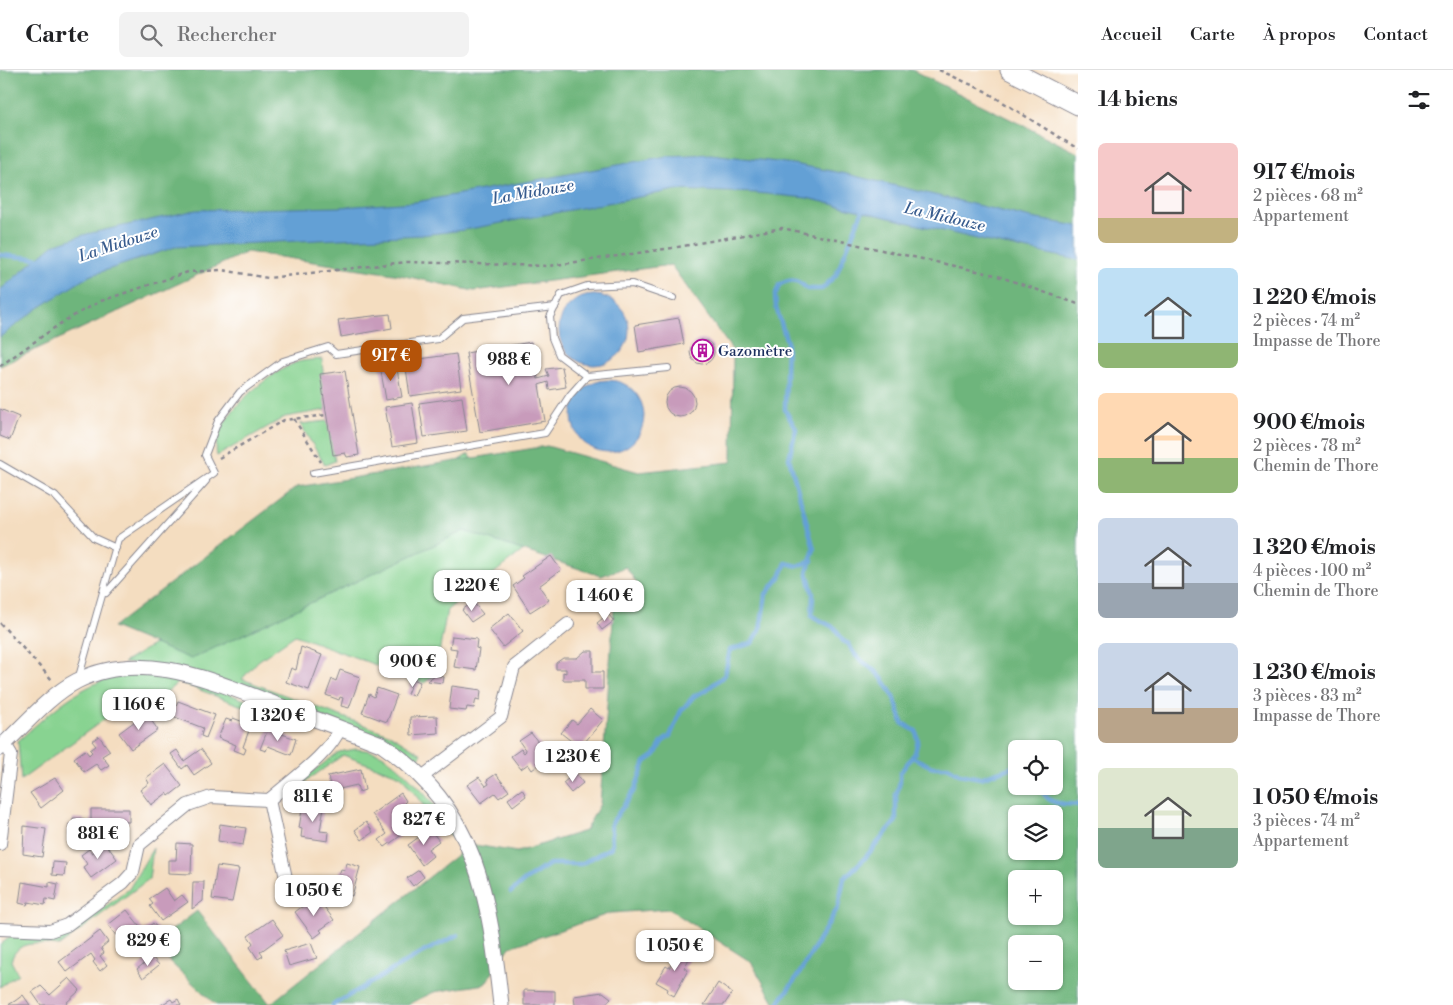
<!DOCTYPE html>
<html lang="fr">
<head>
<meta charset="utf-8">
<style>
	:root { --surface:#fff; --page:#f2f2f2; --text:#202124; --muted:#757577; --line:#e0e0e0; --accent:#b45309 }
	body { margin:0; font-family:"Libre Bodoni",serif; background:var(--page); color:var(--text); height:100vh; display:flex; flex-direction:column; font-size:19px; white-space:nowrap }
	* { box-sizing:border-box; margin:0 }
	p { font-size:16px; color:var(--muted) }
	.icon { flex:none; width:28px; height:28px; fill:none; stroke:currentColor; stroke-width:2; stroke-linecap:round; stroke-linejoin:round }
	.map { position:relative; flex:1; overflow:hidden }
	.sheet { display:flex; flex-direction:column; background:var(--surface); width:375px }
	.sheet>* { flex:none }
	.controls { position:absolute; left:1008px; top:670px; display:grid; gap:10px }
	.controls a { display:grid; place-items:center; width:55px; height:55px; border-radius:8px; background:var(--surface); box-shadow:0 1px 4px #0004; font-size:25px }
	.price { position:absolute; translate:-50% -42px; padding:0 11px; border-radius:10px; background:#fff; color:#222; font-size:16px; line-height:32px; filter:drop-shadow(0 1px 2px #0008) }
	.price::after { content:''; position:absolute; left:50%; top:30px; width:15px; height:11px; margin-left:-8px; background:inherit; clip-path:polygon(0 0,100% 0,50% 100%) }
	.price.on { background:var(--accent); color:#fff }
	ul { padding:0; list-style:none }
	li { display:flex; align-items:center; gap:15px; height:125px; padding:0 20px }
	li span { display:grid; place-items:center; flex:none; width:140px; height:100px; border-radius:8px; color:#555 }
	li>.icon { margin-inline-start:auto }
	span .icon { width:60px; height:60px; fill:#fffc; stroke-width:1 }
	li b { font-size:21px }
	h2 { display:flex; justify-content:space-between; align-items:center; height:60px; padding:0 20px; font-size:21px }
	header { display:flex; align-items:center; gap:30px; box-sizing:border-box; height:70px; padding:0 25px; background:var(--surface); border-bottom:1px solid var(--line) }
	header strong { font-size:24px }
	nav { display:flex; gap:28px; margin-inline-start:auto; font-size:18px }
	.search { width:350px; height:45px; background:var(--page); display:flex; align-items:center; gap:12px; box-sizing:border-box; padding:0 18px; border-radius:8px; color:var(--muted); font-size:19px }
	main { display:flex; flex:1; min-height:0 }
	.map>svg:first-child { display:block }
</style>
</head>
<body>
<header>
<strong>Carte</strong>
<div class="search"><svg class="icon" aria-label="search" viewBox="0 0 24 24"><circle cx="10" cy="10" r="6"/><path d="M15 15l6 6"/></svg>Rechercher</div>
<nav><a>Accueil</a><a>Carte</a><a>À propos</a><a>Contact</a></nav>
</header>
<main>
<div class="map">
<svg width="1078" height="935" viewBox="0 0 1078 935">
	<rect width="100%" height="100%" fill="#fff"/>
	<filter id="ink" filterUnits="userSpaceOnUse"><feTurbulence type="fractalNoise" baseFrequency=".02" numOctaves="2"/><feDisplacementMap in="SourceGraphic" scale="10" xChannelSelector="R" yChannelSelector="G"/><feConvolveMatrix kernelMatrix="1 2 1 2 8 2 1 2 1" color-interpolation-filters="sRGB"/></filter>
	<filter id="wash" filterUnits="userSpaceOnUse"><feTurbulence type="fractalNoise" baseFrequency=".0096" numOctaves="4" result="noise"/><feDisplacementMap in="SourceGraphic" scale="20" xChannelSelector="R" yChannelSelector="G"/><feGaussianBlur stdDeviation="1.12" result="paint"/><feColorMatrix in="noise" values="0 0 0 0 0 0 0 0 0 0 0 0 0 0 0 0 0 1.4 0 .05"/><feComposite in="paint" operator="in"/></filter>
	<g filter="url(#wash)">
		<rect width="100%" height="100%" fill="#f4ddc0"/>
		<g fill="#88d391" stroke="#528178">
			<path d="M322 289 326 340 285 347 217 386C209 350 266 305 295 293 302 290 313 290 322 289Z"/>
			<path d="M328 351 335 391 325 395 300 354Z"/>
			<path d="M469 384 530 475 447 540 435 605 424 613 295 565 258 591 242 609 391 665 422 684 418 689 407 680 389 671 190 600 123 593Z"/>
			<path d="M145 605C201 608 256 635 307 655L305 660 179 612 150 635 128 632 21 710 18 671C46 646 76 617 114 607 124 604 136 605 145 605Z"/>
			<path d="M356 679C365 680 374 681 382 685 406 698 455 756 462 781L433 742 430 744 401 706 343 685 294 720 292 717 339 682Z"/>
			<path d="M153 778 149 809 59 876C40 874 18 868 11 891L18 904 0 917V875L11 866 45 870 67 865 129 819Z"/>
		</g>
		<path fill="#6eb57b" stroke="#44726c" fill-rule="evenodd" d="M0 0H912L1078 83V935H776L751 892 669 839 611 843 510 877 485 914 434 922 407 935H216L152 875 197 841 270 934 462 781 475 775 517 782 585 761 600 734 614 537 637 514 626 497 601 506 464 461 191 589 113 557 297 417 547 376 639 402 732 392 733 281 671 195 474 221 400 205 247 182 0 296ZM1016 679H1054V716H1016ZM1016 744H1054V781H1016ZM1016 809H1054V846H1016ZM1016 874H1054V911H1016Z"/>
		<g fill="#64a0d5" stroke="#40689a">
			<path d="M711 84 793 94 842 103 1031 148 1078 156V190L985 171 807 128 757 123 676 120 464 160 421 165 175 177 89 206 37 239 0 267V220L53 175 87 164 196 140 341 137 416 132 667 86Z"/>
			<circle cx="594" cy="260" r="35"/>
			<circle cx="608" cy="346" r="36"/>
		</g>
		<g fill="none" stroke-linecap="round" stroke-linejoin="round">
			<g stroke="#64a0d5" stroke-width="4.5">
				<path d="M0 185 43 189"/>
				<path d="M912 687 932 697H948L959 704 980 708 1016 696"/>
				<path d="M1039 716C1049 736 1058 733 1078 735"/>
				<path d="M511 822 525 810 550 794H581L612 777 611 754 635 719 645 692 655 685 662 672 670 666 681 641 694 626 705 621 725 605 730 580 752 573 760 560 766 524 780 507 786 493 798 496 812 491"/>
				<path d="M333 935 421 883 458 865"/>
				<path d="M777 935 799 904 838 837 844 808 864 789 896 751V725L900 712V703L915 683 918 670 916 661 902 653C898 636 891 617 878 604 867 593 854 589 849 574L843 571 835 558 812 546 813 524 807 502 814 479 789 388 796 359 785 340 787 272 776 237 775 226 779 215C791 208 798 209 807 219H822L836 205 864 137"/>
			</g>
		</g>
		<g id="blocks">
			<g fill="#c89bbb">
				<path d="M390 244 392 258 341 267 338 250Z"/>
				<path d="M679 248 684 274 639 282 635 255Z"/>
				<circle cx="702" cy="282" r="12"/>
				<path d="M531 272 538 309 549 306 546 299 562 297 566 317 549 320 548 312 539 315 545 351 480 362 466 283Z"/>
				<path d="M456 284 461 319 410 326 405 291Z"/>
				<path d="M396 293 402 327 386 330 380 296Z"/>
				<path d="M345 301 359 385 347 387 345 383 333 385 320 304Z"/>
				<circle cx="680" cy="332" r="15"/>
				<path d="M462 327 467 361 424 367 419 333Z"/>
				<path d="M412 333 418 373 392 377 385 337Z"/>
				<path d="M0 339 19 347 10 370 0 366Z"/>
				<path d="M551 486 561 500 539 516 549 530 530 542 513 516 524 508 522 506Z"/>
				<path d="M473 532 483 544 471 552 462 540Z"/>
				<path d="M509 543 523 561 503 577 489 559Z"/>
				<path d="M608 544 614 551 602 560 597 553Z"/>
				<path d="M452 566 477 569 476 578 479 579 476 600 454 597 457 579 450 578Z"/>
				<path d="M301 577 322 585 309 620 286 612 291 598 296 600Z"/>
				<path d="M585 581H593V602H603V619H585V610H563V602L566 603V599H556V593L563 588H577Z"/>
				<path d="M340 600 360 607 349 638 341 636 343 628 340 627 339 630 326 625 332 609 336 611Z"/>
				<path d="M435 605 444 607 443 613 427 611Z"/>
				<path d="M413 609 420 612 414 626 407 624Z"/>
				<path d="M452 616 481 620 480 630 476 629 474 638 467 637 466 641 449 639Z"/>
				<path d="M377 618 397 625 387 652 362 643 369 624 374 627Z"/>
				<path d="M178 631 215 645 206 668 201 666 203 658 172 646Z"/>
				<path d="M590 639 603 650 580 678 561 663 572 650 577 654Z"/>
				<path d="M146 643 158 660 131 679 119 663Z"/>
				<path d="M437 646 438 663 411 665 410 647Z"/>
				<path d="M233 648 251 655 243 677 246 679 244 684 234 680 236 675 218 668 226 649 232 651Z"/>
				<path d="M268 659 296 669 291 685 268 676 266 681 260 679Z"/>
				<path d="M531 663 545 681 539 685 544 691 532 700 528 694 521 699 511 686 521 679 524 683 526 681 519 671Z"/>
				<path d="M99 666 110 681 102 686 109 695 101 700 96 694 84 702 74 688 85 680 89 685 92 682 90 680 96 676 92 671Z"/>
				<path d="M201 679 211 693 194 705 187 695 182 699 171 684 177 680 184 691Z"/>
				<path d="M165 694 182 716 169 726 167 723 151 735 140 720 149 713 146 708Z"/>
				<path d="M361 699 365 720 359 722 357 715 331 721 328 706Z"/>
				<path d="M575 703 583 713 571 723 563 713Z"/>
				<path d="M496 704 509 721 499 728 495 723 481 733 467 715 479 707 486 716 489 714 487 710Z"/>
				<path d="M55 708 64 720 41 738 30 723Z"/>
				<path d="M522 719 526 726 513 736 508 729Z"/>
				<path d="M401 723 406 731 404 733 408 740 412 737 416 743 398 757 403 764 385 777 379 770 387 764 372 744Z"/>
				<path d="M303 734 324 737 320 761 329 762 328 771 301 767 302 759 299 758Z"/>
				<path d="M91 739H129V752H123V754L108 755V757H91Z"/>
				<path d="M73 748 84 749 83 767 69 766V754L73 755Z"/>
				<path d="M366 752 373 762 362 770 355 760Z"/>
				<path d="M220 754 246 758 243 775 218 771Z"/>
				<path d="M24 756 46 759 42 787 23 784Z"/>
				<path d="M430 759 439 771 428 779 433 786 422 795 408 775Z"/>
				<path d="M177 773 192 774 191 804 168 803V790H176Z"/>
				<path d="M106 774 117 789 91 808 83 797 87 794 81 785 89 779 92 783Z"/>
				<path d="M53 792 66 793 64 806 52 805Z"/>
				<path d="M347 793 360 797 352 826 335 821 337 812 341 813 343 806 339 805 341 799 345 800Z"/>
				<path d="M217 796 239 799 232 832 212 829Z"/>
				<path d="M419 800 424 807 413 816 407 808Z"/>
				<path d="M22 812 49 817V812L58 814 55 831 46 829 45 835 28 832 27 835 19 833Z"/>
				<path d="M193 812H204L203 831 192 839Z"/>
				<path d="M165 818 174 831 182 825 188 832 161 851 150 836 153 834 149 829Z"/>
				<path d="M316 826 334 850 320 860 322 862 314 868 295 842Z"/>
				<path d="M127 840 143 860 123 875 108 855Z"/>
				<path d="M272 849 283 865 260 882 263 886 258 889 250 877 253 873 248 866Z"/>
				<path d="M153 853 162 864 147 874 144 870 148 866 144 860Z"/>
				<path d="M100 861 108 872 101 878 104 883 100 886 107 895 100 901 93 892 95 890 91 884 67 902 59 892Z"/>
				<path d="M311 873 317 888 289 896 284 881Z"/>
				<path d="M673 879H689L688 891 684 898 688 900 674 926 667 922 668 919 656 912 666 896 669 898 673 892Z"/>
				<path d="M152 887 159 895 143 908 137 899Z"/>
				<path d="M69 908 80 920 64 935H41L32 922 41 916 50 925Z"/>
				<path d="M718 913 732 923 724 935H704Z"/>
				<path d="M524 920 555 921V935H524Z"/>
				<path d="M603 922 611 928 605 935H575L574 926Z"/>
				<path d="M23 925 30 935H8L15 931Z"/>
				<path d="M171 929 173 932 178 929 181 935H161Z"/>
			</g>
		</g>
	</g>
	<g filter="url(#ink)">
		<use href="#blocks" fill-opacity="0" stroke="#88868f" stroke-width="1"/>
		<g fill="none" stroke-linecap="round" stroke-linejoin="round">
			<defs>
				<g id="service">
					<path d="M587 306 559 285 552 268 550 247 561 225 587 216 632 214 673 228"/>
					<path d="M0 394 55 426 94 468 116 478"/>
					<path d="M313 403 545 363 570 325 587 306 668 298"/>
					<path d="M106 523 206 411"/>
					<path d="M78 610 118 469 214 403 205 385 218 351 240 322 283 291 328 277 336 284 438 269 463 248 555 237"/>
				</g>
				<g id="minor">
					<path d="M422 707 501 647 514 597 568 554"/>
					<path d="M269 730 286 808"/>
					<path d="M0 774 11 684 5 674"/>
					<path d="M0 859 50 861 67 855 123 813 133 802 139 775 188 735 211 727 269 730C290 711 330 684 340 658"/>
				</g>
				<path id="tertiary" d="M0 678C24 656 48 626 77 611 141 578 213 611 274 634 310 647 345 660 381 674 478 740 489 826 501 935"/>
				<path id="primary" d="M1010 0 1078 35"/>
			</defs>
			<use href="#service" stroke="#88868f" stroke-width="8"/>
			<use href="#minor" stroke="#88868f" stroke-width="14"/>
			<use href="#tertiary" stroke="#88868f" stroke-width="17"/>
			<use href="#primary" stroke="#88868f" stroke-width="21"/>
			<g stroke="#88868f" stroke-width="2.5" stroke-dasharray="4 4" stroke-linecap="butt">
				<path d="M939 0 985 21 1078 79"/>
				<path d="M0 296 64 251 101 231 188 202 222 200 268 208 406 192 549 196 672 178 782 158 995 205 1078 234"/>
				<path d="M294 349 321 392"/>
				<path d="M219 388 284 350 327 345"/>
				<path d="M0 553 53 611"/>
			</g>
			<use href="#service" stroke="#fff" stroke-width="6"/>
			<use href="#minor" stroke="#fff" stroke-width="12"/>
			<use href="#tertiary" stroke="#fff" stroke-width="15"/>
			<use href="#primary" stroke="#fff" stroke-width="19"/>
		</g>
	</g>
	<defs>
		<symbol id="building-ring" viewBox="-11 -11 22 22"><circle r="9.5" fill="#fff" stroke="#b5179e" stroke-width="1.5"/><path d="M-4-6H4V6H1V3H-1V6H-4ZM-2.5-4.3h1.7v1.8h-1.7ZM.8-4.3h1.7v1.8H.8ZM-2.5-1h1.7V.8h-1.7ZM.8-1h1.7V.8H.8Z" fill="#b5179e"/></symbol>
	</defs>
	<g fill-rule="evenodd">
		<use href="#building-ring" x="690" y="268" width="25" height="25"/>
	</g>
	<g text-anchor="middle" stroke-width="4" stroke-linejoin="round" paint-order="stroke">
		<g font-size="15" fill="#1b2f5e" stroke="#fff" text-anchor="start">
			<text x="718" y="286">Gazomètre</text>
		</g>
		<g font-size="16" font-style="italic" fill="#385c8e" stroke="#fff">
			<text transform="translate(533 121) rotate(-10)" y="6">La Midouze</text>
			<text transform="translate(945 146) rotate(13)" y="6">La Midouze</text>
			<text transform="translate(118 173) rotate(-18)" y="6">La Midouze</text>
		</g>
	</g>
</svg>
<div class="controls">
<a><svg class="icon" aria-label="locate" viewBox="0 0 24 24"><circle cx="12" cy="12" r="6"/><path d="M12 2v4M12 18v4M2 12h4M18 12h4"/></svg></a>
<a><svg class="icon" aria-label="layers" viewBox="0 0 24 24"><path d="M12 4l9 5-9 5-9-5zM3 14l9 5 9-5"/></svg></a>
<a>+</a>
<a>−</a>
</div>
<b class="price on" style="left:391px;top:312px">917 €</b>
<b class="price" style="left:509px;top:316px">988 €</b>
<b class="price" style="left:472px;top:542px">1 220 €</b>
<b class="price" style="left:605px;top:552px">1 460 €</b>
<b class="price" style="left:413px;top:618px">900 €</b>
<b class="price" style="left:139px;top:661px">1 160 €</b>
<b class="price" style="left:278px;top:672px">1 320 €</b>
<b class="price" style="left:573px;top:713px">1 230 €</b>
<b class="price" style="left:313px;top:753px">811 €</b>
<b class="price" style="left:424px;top:776px">827 €</b>
<b class="price" style="left:98px;top:790px">881 €</b>
<b class="price" style="left:314px;top:847px">1 050 €</b>
<b class="price" style="left:148px;top:897px">829 €</b>
<b class="price" style="left:675px;top:902px">1 050 €</b>
</div>
<section class="sheet">
<h2>14 biens<svg class="icon" aria-label="filters" viewBox="0 0 24 24"><path d="M4 7h16M4 17h16"/><circle cx="9" cy="7" r="2"/><circle cx="15" cy="17" r="2"/></svg></h2>
<ul>
<li><span style="background:linear-gradient(#f6c9c9 75%,#c2b280 0)"><svg class="icon" aria-label="home" viewBox="0 0 24 24"><path d="M3 11l9-7 9 7M6 9v11h12V9"/></svg></span><div><b>917 €/mois</b><p>2 pièces · 68 m²</p><p>Appartement</p></div></li>
<li><span style="background:linear-gradient(#bfe0f5 75%,#8fb573 0)"><svg class="icon" aria-label="home" viewBox="0 0 24 24"><path d="M3 11l9-7 9 7M6 9v11h12V9"/></svg></span><div><b>1 220 €/mois</b><p>2 pièces · 74 m²</p><p>Impasse de Thore</p></div></li>
<li><span style="background:linear-gradient(#ffd9b3 65%,#8fb573 0)"><svg class="icon" aria-label="home" viewBox="0 0 24 24"><path d="M3 11l9-7 9 7M6 9v11h12V9"/></svg></span><div><b>900 €/mois</b><p>2 pièces · 78 m²</p><p>Chemin de Thore</p></div></li>
<li><span style="background:linear-gradient(#c9d6e8 65%,#9aa5b1 0)"><svg class="icon" aria-label="home" viewBox="0 0 24 24"><path d="M3 11l9-7 9 7M6 9v11h12V9"/></svg></span><div><b>1 320 €/mois</b><p>4 pièces · 100 m²</p><p>Chemin de Thore</p></div></li>
<li><span style="background:linear-gradient(#c9d6e8 65%,#b9a48a 0)"><svg class="icon" aria-label="home" viewBox="0 0 24 24"><path d="M3 11l9-7 9 7M6 9v11h12V9"/></svg></span><div><b>1 230 €/mois</b><p>3 pièces · 83 m²</p><p>Impasse de Thore</p></div></li>
<li><span style="background:linear-gradient(#dfe7d0 60%,#7fa58c 0)"><svg class="icon" aria-label="home" viewBox="0 0 24 24"><path d="M3 11l9-7 9 7M6 9v11h12V9"/></svg></span><div><b>1 050 €/mois</b><p>3 pièces · 74 m²</p><p>Appartement</p></div></li>
</ul>
</section>
</main>
</body>
</html>
